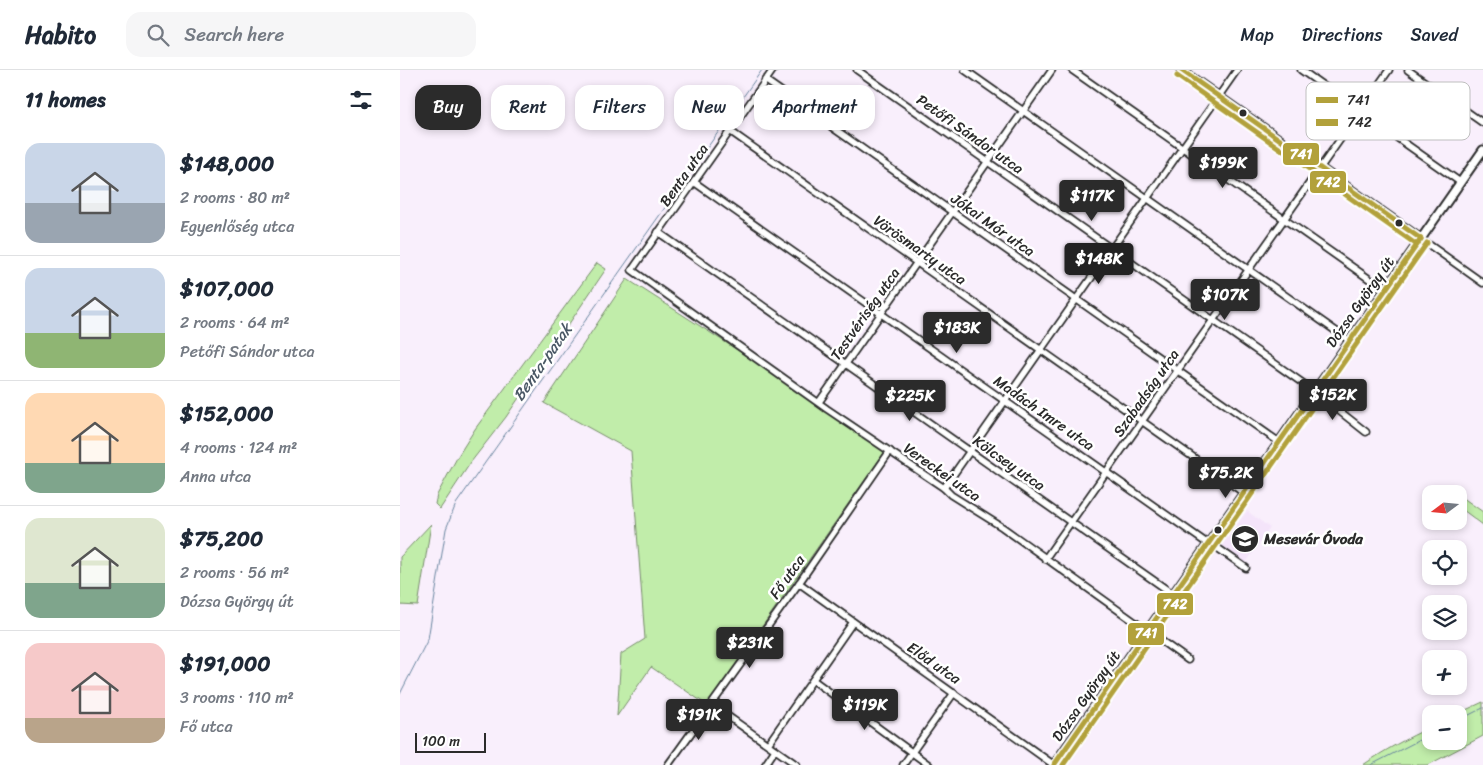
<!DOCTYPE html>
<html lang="en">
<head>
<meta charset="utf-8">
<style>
	:root { --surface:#fff; --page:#f6f6f7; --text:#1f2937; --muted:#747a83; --line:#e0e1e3; --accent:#2b2b2b }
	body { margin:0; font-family:Sriracha,sans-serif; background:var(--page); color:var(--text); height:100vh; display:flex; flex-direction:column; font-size:19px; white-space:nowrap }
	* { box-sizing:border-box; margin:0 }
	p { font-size:16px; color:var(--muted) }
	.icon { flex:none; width:28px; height:28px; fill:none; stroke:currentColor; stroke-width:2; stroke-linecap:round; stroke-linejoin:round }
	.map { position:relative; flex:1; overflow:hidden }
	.side { display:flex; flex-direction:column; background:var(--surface); width:400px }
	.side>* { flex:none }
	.top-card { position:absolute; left:15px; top:15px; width:475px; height:45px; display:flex; gap:10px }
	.needle { width:32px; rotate:254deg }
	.fabs { position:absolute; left:1022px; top:415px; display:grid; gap:10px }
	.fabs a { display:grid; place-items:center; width:45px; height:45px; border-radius:10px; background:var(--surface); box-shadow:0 2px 8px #0003; font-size:25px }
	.scale { position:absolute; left:15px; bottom:12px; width:71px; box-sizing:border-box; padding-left:5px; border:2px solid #2b2b2b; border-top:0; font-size:14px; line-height:18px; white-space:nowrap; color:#2b2b2b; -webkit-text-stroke:4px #fff; paint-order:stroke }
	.price { position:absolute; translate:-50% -42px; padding:0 11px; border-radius:5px; background:var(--accent); color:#fff; font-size:16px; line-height:32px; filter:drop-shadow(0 1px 2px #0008) }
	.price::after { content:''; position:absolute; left:50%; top:30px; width:15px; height:11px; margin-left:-8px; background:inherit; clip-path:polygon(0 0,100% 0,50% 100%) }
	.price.on { background:#222; color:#fff }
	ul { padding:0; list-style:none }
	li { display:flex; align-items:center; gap:15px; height:125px; padding:0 25px }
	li+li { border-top:1px solid var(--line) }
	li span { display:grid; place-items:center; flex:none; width:140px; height:100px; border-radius:15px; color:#555 }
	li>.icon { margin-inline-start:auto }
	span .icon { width:60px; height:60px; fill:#fffc; stroke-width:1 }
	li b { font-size:21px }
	h2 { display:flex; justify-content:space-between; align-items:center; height:60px; padding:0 25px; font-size:21px }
	.tag { padding:0 18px; border-radius:15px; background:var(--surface); box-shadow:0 2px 8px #0003; font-size:18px; line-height:45px }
	.tag.on { background:var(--accent); color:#fff }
	header { display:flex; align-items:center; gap:30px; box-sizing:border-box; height:70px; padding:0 25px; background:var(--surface); border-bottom:1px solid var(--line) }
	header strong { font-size:24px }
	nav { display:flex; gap:28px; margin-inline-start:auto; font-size:18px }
	.search { width:350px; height:45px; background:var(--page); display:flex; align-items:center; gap:12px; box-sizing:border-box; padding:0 18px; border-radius:15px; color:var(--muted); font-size:19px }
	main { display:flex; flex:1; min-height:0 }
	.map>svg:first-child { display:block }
</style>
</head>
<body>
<header>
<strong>Habito</strong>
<div class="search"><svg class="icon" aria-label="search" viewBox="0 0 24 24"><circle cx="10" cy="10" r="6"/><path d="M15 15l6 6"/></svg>Search here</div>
<nav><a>Map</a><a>Directions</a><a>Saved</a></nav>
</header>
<main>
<section class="side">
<h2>11 homes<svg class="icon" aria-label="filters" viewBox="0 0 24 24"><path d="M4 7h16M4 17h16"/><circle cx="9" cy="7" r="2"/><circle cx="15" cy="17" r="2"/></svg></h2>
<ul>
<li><span style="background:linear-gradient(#c9d6e8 60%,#9aa5b1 0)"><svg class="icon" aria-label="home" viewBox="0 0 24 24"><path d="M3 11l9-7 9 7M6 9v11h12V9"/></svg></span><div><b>$148,000</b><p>2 rooms · 80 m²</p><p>Egyenlőség utca</p></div></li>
<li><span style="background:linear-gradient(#c9d6e8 65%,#8fb573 0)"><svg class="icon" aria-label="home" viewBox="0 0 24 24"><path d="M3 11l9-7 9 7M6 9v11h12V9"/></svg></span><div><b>$107,000</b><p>2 rooms · 64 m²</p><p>Petőfi Sándor utca</p></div></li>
<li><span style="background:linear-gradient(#ffd9b3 70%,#7fa58c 0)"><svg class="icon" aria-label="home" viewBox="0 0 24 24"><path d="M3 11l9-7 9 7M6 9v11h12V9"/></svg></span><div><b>$152,000</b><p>4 rooms · 124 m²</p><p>Anna utca</p></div></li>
<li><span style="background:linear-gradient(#dfe7d0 65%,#7fa58c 0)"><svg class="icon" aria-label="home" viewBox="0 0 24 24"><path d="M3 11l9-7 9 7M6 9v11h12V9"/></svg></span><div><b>$75,200</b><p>2 rooms · 56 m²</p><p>Dózsa György út</p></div></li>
<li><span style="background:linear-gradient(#f6c9c9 75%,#b9a48a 0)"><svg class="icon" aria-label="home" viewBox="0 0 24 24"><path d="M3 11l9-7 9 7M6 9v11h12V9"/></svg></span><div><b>$191,000</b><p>3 rooms · 110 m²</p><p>Fő utca</p></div></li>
</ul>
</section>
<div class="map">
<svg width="1083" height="695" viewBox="0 0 1083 695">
	<rect width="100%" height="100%" fill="#f9effc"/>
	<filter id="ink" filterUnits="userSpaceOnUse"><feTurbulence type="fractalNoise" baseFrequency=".02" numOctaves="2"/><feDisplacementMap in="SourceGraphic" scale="10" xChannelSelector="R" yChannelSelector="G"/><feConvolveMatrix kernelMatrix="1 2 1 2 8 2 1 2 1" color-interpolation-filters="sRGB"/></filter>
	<g filter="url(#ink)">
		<path fill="#f4e4fa" d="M847 441 870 458 845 494 821 477Z"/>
		<g fill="#c1edaa" stroke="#768c6a">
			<path d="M197 193 206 199 106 347 71 392 40 439 35 434 37 425 58 386 75 359Z"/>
			<path d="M227 209 488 377 307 635 251 597 217 646 221 584 245 569 231 381 144 333Z"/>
			<path d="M1059 425 1083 442V455L1059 437Z"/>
			<path d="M31 454 18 536 0 535V487Z"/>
			<path d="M1083 632V666L1028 695H963C985 680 1007 668 1031 657V671H1059L1057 644Z"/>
		</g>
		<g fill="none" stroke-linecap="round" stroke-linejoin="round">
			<g stroke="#68859f" stroke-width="1">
				<path d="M0 624 28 569 46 459 56 434 362 0"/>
				<path d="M1059 650 1083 638"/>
				<path d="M971 695 1031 664"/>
			</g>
			<defs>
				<g id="minor">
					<path d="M373 0 232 200 427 339 544 418 551 425 602 457 788 590"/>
					<path d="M457 0 914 321 966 362"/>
					<path d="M565 0 950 271"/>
					<path d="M672 0 985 220"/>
					<path d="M901 0 1060 112"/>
					<path d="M1008 0 1083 53"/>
					<path d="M365 10 879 372"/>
					<path d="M330 61 844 423"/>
					<path d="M294 112 808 474"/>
					<path d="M258 162 773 524"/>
					<path d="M1021 169 1083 213"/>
					<path d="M419 332 652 0"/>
					<path d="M544 418 837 0"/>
					<path d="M809 472 846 498"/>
					<path d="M645 489 989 0"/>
					<path d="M399 513 654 695"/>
					<path d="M413 610 529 695"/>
					<path d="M312 635 397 695"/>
					<path d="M368 674 453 552"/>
					<path d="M268 695 399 513 490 381"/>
					<path d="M365 695 375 680"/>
					<path d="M503 695 554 623"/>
				</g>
				<g id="tertiary">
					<path d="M781 0 1021 169"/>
					<path d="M654 695 1083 80"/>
				</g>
			</defs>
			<use href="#minor" stroke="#2b2b2b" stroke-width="9"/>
			<use href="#tertiary" stroke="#2b2b2b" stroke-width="11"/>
			<use href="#minor" stroke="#fff" stroke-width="5.5"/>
			<use href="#tertiary" stroke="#fff" stroke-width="7"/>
			<defs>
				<g id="bus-1">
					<path d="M781 0 1021 169"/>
					<path d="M654 695 1021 169"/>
				</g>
				<g id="bus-2">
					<path d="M777 6 1017 175"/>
					<path d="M663 695 1027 173"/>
				</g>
			</defs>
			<use href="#bus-1" stroke="#fff" stroke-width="9"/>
			<use href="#bus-2" stroke="#fff" stroke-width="9"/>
			<use href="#bus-1" stroke="#b2a13b" stroke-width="5"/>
			<use href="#bus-2" stroke="#b2a13b" stroke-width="5"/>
		</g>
	</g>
	<defs>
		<symbol id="school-disc" viewBox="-11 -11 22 22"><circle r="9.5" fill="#2b2b2b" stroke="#fff"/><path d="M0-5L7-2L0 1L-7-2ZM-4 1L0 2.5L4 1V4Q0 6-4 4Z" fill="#fff"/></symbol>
	</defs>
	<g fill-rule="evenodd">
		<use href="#school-disc" x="829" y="453" width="32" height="32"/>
	</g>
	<g fill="#2b2b2b" stroke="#fff" stroke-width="2">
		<circle cx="843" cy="43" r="4.5"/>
		<circle cx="999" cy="153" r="4.5"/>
		<circle cx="818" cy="460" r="4.5"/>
	</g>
	<g text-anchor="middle" stroke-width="5" stroke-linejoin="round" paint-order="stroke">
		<g font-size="15" fill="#2b2b2b" stroke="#fff">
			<text transform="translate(570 64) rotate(35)" y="5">Petőfi Sándor utca</text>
			<text transform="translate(284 105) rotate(-55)" y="5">Benta utca</text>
			<text transform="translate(593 155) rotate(35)" y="5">Jókai Mór utca</text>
			<text transform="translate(520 180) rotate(35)" y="5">Vörösmarty utca</text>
			<text transform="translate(960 232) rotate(-55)" y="5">Dózsa György út</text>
			<text transform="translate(465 244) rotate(-55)" y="5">Testvériség utca</text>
			<text transform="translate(746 323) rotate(-55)" y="5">Szabadság utca</text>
			<text transform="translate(644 343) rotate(35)" y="5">Madách Imre utca</text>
			<text transform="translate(609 393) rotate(35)" y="5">Kölcsey utca</text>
			<text transform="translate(542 402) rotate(35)" y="5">Vereckei utca</text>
			<text transform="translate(387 507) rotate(-55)" y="5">Fő utca</text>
			<text transform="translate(534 593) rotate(35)" y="5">Előd utca</text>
			<text transform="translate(686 626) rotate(-55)" y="5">Dózsa György út</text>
		</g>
		<g font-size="15" font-weight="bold" fill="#2b2b2b" stroke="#fff" text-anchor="start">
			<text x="864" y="474">Mesevár Óvoda</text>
		</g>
		<g font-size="16" font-style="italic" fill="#4a5865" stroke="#fff">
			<text transform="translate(142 292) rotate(-55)" y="6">Benta-patak</text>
		</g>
	</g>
	<rect x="906" y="12" width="164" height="58" rx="8" fill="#fff" stroke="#bfbfbf" stroke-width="1"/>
	<rect x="916" y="27" width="22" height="6" fill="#b2a13b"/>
	<rect x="916" y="49" width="22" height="7" fill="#b2a13b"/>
	<g font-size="14" fill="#2b2b2b">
		<text x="947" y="35">741</text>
		<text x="947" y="57">742</text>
	</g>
	<g stroke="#fff" stroke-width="2">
		<rect x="882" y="72" width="38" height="24" rx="5" fill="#b2a13b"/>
		<rect x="909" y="100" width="38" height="24" rx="5" fill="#b2a13b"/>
		<rect x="756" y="522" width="38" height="24" rx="5" fill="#b2a13b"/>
		<rect x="727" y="552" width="38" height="24" rx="5" fill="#b2a13b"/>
	</g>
	<g font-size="14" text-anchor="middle" font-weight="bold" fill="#fff">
		<text x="901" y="89">741</text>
		<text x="928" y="117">742</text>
		<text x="775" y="539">742</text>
		<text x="746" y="568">741</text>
	</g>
</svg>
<div class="fabs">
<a><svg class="needle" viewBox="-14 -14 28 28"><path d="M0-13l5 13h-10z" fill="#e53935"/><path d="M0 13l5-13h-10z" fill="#747a83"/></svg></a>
<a><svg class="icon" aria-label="locate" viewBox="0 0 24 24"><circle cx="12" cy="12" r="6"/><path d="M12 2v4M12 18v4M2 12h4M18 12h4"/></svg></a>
<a><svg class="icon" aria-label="layers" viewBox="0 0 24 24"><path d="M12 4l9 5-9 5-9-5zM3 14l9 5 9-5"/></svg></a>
<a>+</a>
<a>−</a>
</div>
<div class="scale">100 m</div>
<b class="price" style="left:823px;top:119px">$199K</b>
<b class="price" style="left:692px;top:152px">$117K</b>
<b class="price on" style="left:699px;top:215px">$148K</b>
<b class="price" style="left:825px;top:251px">$107K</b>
<b class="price" style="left:557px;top:284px">$183K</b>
<b class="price" style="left:933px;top:351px">$152K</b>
<b class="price" style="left:510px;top:352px">$225K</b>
<b class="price" style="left:826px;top:429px">$75.2K</b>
<b class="price" style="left:350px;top:599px">$231K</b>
<b class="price" style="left:465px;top:661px">$119K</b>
<b class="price" style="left:299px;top:671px">$191K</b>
<div class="top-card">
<a class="tag on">Buy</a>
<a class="tag">Rent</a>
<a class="tag">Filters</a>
<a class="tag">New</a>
<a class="tag">Apartment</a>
</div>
</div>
</main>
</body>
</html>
